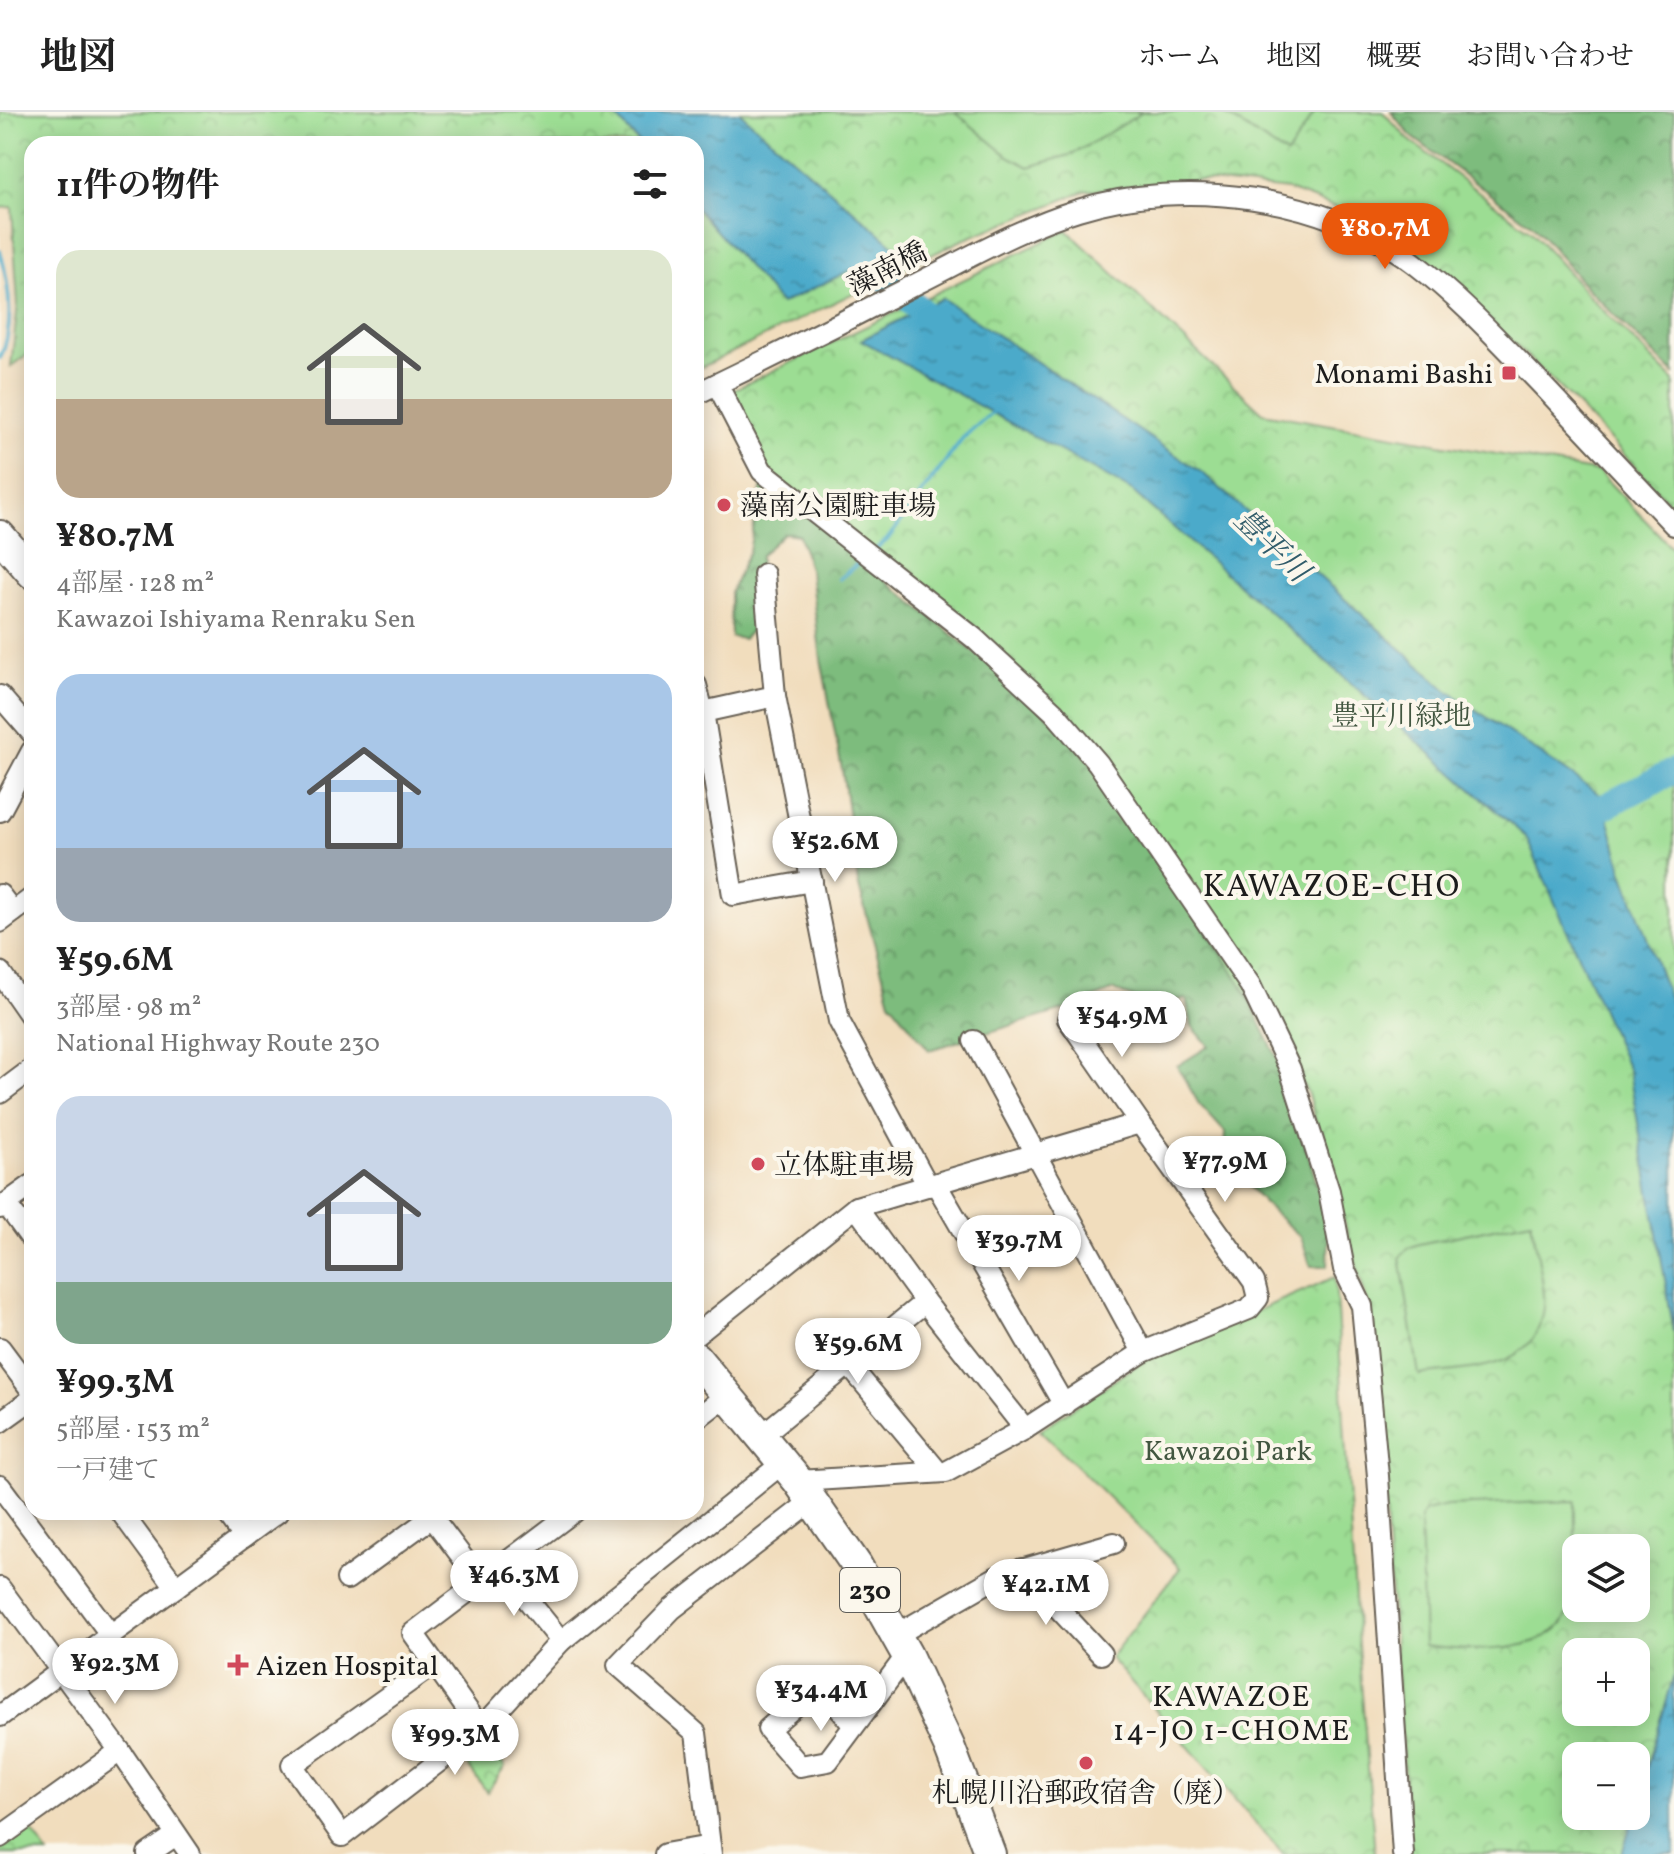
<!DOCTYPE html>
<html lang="ja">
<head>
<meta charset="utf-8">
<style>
	:root { --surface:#fff; --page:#f6f6f6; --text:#222; --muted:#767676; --line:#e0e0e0; --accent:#ea580c }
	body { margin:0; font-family:Vollkorn,"Noto Serif JP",serif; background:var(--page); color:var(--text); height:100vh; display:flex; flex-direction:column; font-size:30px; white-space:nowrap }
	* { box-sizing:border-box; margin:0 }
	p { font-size:26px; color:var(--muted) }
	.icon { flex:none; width:44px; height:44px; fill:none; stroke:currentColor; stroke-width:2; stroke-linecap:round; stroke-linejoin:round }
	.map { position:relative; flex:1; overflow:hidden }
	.panel { position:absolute; left:24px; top:24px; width:680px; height:1384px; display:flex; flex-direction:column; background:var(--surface); border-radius:24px; box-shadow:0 4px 20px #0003 }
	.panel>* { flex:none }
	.tools { position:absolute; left:1562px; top:1422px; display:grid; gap:16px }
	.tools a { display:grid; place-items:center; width:88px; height:88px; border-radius:16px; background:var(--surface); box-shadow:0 4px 20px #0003; font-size:40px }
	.price { position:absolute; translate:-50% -68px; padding:0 18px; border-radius:28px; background:#fff; color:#222; font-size:26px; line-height:52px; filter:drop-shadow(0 2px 4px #0008) }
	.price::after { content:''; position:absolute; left:50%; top:48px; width:24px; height:18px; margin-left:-12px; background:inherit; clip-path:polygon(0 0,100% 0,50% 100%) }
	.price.current { background:var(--accent); color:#fff }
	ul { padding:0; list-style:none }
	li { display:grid; align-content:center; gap:16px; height:424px; padding:0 32px }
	li span { display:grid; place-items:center; height:248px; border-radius:24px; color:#555 }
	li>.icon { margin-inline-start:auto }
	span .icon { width:144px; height:144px; fill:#fffc; stroke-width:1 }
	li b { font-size:34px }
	h2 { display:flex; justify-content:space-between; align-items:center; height:96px; padding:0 32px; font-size:34px }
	header { display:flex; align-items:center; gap:48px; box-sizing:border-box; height:112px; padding:0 40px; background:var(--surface); border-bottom:2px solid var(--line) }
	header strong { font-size:38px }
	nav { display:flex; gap:44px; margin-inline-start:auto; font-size:28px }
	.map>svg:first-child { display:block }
</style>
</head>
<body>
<header>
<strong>地図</strong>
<nav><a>ホーム</a><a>地図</a><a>概要</a><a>お問い合わせ</a></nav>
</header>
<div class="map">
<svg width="1674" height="1742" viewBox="0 0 1674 1742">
	<defs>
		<pattern id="forest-crowns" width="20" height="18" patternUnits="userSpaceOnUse" patternTransform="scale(2)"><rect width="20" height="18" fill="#7dbc7d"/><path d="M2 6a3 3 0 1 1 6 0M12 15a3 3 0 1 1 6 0" fill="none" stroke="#669866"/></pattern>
		<pattern id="park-crowns" width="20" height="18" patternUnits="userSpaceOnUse" patternTransform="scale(2)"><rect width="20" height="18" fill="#9cdd93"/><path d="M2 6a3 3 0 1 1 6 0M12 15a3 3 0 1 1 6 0" fill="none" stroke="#86bd7e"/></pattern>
		<pattern id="water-ripples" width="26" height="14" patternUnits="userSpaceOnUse" patternTransform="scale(2)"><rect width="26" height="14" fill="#4baaca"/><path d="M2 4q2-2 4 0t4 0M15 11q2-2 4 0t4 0" fill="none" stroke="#3e8aa3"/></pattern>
	</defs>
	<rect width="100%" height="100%" fill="#fbf7ec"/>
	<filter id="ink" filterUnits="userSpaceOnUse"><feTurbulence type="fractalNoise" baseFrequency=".0125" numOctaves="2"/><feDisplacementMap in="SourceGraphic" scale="16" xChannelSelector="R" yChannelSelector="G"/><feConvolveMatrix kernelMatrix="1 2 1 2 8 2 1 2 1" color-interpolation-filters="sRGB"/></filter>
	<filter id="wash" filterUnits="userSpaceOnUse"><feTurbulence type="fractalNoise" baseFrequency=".006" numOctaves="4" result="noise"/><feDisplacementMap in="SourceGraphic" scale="32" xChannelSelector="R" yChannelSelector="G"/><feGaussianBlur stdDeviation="1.8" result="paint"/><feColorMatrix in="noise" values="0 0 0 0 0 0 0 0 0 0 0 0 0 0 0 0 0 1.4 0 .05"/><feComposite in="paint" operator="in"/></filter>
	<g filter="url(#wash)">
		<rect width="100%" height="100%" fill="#f1ddbd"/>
		<g fill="url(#forest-crowns)" stroke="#4c6c4c" stroke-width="2">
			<path d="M1391 0H1674V262L1588 177 1534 114 1411 24Z"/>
			<path d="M762 373 780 382 1003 564 1055 610 1093 653 1239 868 1284 960 1329 1114 1328 1154H1311L1301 1125 1273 1100 1224 1047 1225 1020 1199 992 1177 954 1209 934 1192 914 1186 887C1160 891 1138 891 1114 878L1067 897 929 938 890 889 858 771 843 663 821 547 810 460 799 423 784 421 760 444 757 512 743 527 731 525 730 481 749 439Z"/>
		</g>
		<g fill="url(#park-crowns)" stroke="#5c7c58" stroke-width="2" fill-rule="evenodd">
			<path d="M0 0H1383L1408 27 1532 120 1589 184 1674 269V396L1578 294 1444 163 1367 107 1288 78 1201 68 1085 79 960 129 696 258V32H32V239L11 255 18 192 12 95 0 96Z"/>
			<path d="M1067 118 1263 301 1599 360 1674 438V1742H1410L1371 1204 1307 979 1097 640 769 359 727 281ZM1576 1436H1636V1496H1576ZM1576 1540H1636V1600H1576ZM1576 1644H1636V1704H1576Z"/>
			<path d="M1335 1165 1358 1533 1375 1742H1283L1110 1546 1180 1456 1040 1318 1148 1246Z"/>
			<path d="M483 1625 505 1654 487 1680 460 1643Z"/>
			<path d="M29 1715 48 1742H0V1735Z"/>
		</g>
		<g fill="#9cdd93" stroke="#5c7c58" stroke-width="2">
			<path d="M955 0H1143L1073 42 1029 55 1008 44Z"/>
			<path d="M1221 0H1315L1287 43Z"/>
			<path d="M1531 1108C1534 1128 1547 1179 1544 1196 1536 1260 1468 1256 1419 1263L1400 1145 1408 1136 1419 1132Z"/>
			<path d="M1575 1389C1574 1417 1579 1492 1562 1512 1534 1544 1461 1539 1424 1534L1420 1406 1425 1399 1447 1394Z"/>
		</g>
		<g fill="url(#water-ripples)" stroke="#346373" stroke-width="2">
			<path d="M612 0H739L897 136 781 192 696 96V32H640Z"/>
			<path d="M942 186 1204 362 1447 578 1602 684 1623 760 1674 900V1220L1629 959 1526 725 1132 379 861 228Z"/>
			<path d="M1674 1563V1742H1622L1633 1704H1636V1693Z"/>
		</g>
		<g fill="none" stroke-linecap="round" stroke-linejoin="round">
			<g stroke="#4baaca" stroke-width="4">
				<path d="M0 138C9 172 16 214 0 246"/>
				<path d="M875 438 887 428 963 326 994 299"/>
				<path d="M839 467 862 448"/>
			</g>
			<g stroke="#4baaca" stroke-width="26">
				<path d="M842 128 944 219"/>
				<path d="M1574 710 1674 659"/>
			</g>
		</g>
	</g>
	<g filter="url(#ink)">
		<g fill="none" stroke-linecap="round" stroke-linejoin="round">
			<defs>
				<g id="minor">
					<path d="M717 272 762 359 974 526 1054 600 1098 651 1250 873 1290 957 1329 1079 1344 1157 1362 1194 1378 1364 1403 1742"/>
					<path d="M696 282C771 246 845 209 918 171 970 145 1022 115 1078 98 1184 65 1324 83 1414 151 1461 187 1500 230 1541 272 1585 319 1630 366 1674 413"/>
					<path d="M764 462 775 584 839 909 928 1074"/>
					<path d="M696 573 703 600 733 783 812 769"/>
					<path d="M0 584 32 621"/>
					<path d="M703 600 775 584"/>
					<path d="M0 699 32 639"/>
					<path d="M0 783 13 800"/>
					<path d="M0 810 32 786"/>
					<path d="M0 860 32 906"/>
					<path d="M1068 907 1140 1011"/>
					<path d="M974 929 1143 1240"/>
					<path d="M0 981 32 957"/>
					<path d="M936 1072 1064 1293"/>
					<path d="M6 1092 32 1128"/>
					<path d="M856 1095 925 1190 1025 1317"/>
					<path d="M0 1096 32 1073"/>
					<path d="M696 1223 856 1095 1140 1011 1254 1170 1258 1186 1249 1197 1143 1240 1025 1317 946 1360 798 1369"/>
					<path d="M0 1236 32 1279"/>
					<path d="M849 1253 938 1360"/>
					<path d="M696 1307 727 1283"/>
					<path d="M0 1310 32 1287"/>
					<path d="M761 1324 925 1190"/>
					<path d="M0 1374 111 1523"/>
					<path d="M121 1400 176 1475"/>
					<path d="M226 1400 244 1425"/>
					<path d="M432 1405 481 1470"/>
					<path d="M501 1455 561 1529"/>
					<path d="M1022 1457 1101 1542"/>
					<path d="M347 1467 439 1400"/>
					<path d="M0 1476 120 1639 190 1742"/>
					<path d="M896 1523 997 1465 1114 1431"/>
					<path d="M434 1552 292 1653 342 1724 481 1617 561 1529 784 1350"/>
					<path d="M0 1604 278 1400"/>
					<path d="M854 1614 820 1573 768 1617 800 1654 828 1649 907 1543"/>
					<path d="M481 1617 413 1521 573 1400"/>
					<path d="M0 1725 120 1639"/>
					<path d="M148 1742 176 1723"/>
					<path d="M665 1742 710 1734"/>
					<path d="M711 1742 696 1621 618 1553 672 1497 813 1388"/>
				</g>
				<g id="highway">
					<path d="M0 424 32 461"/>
					<path d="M696 1246 798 1369 857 1454 907 1543 949 1634 990 1742"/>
				</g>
			</defs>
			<use href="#minor" stroke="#676054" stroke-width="24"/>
			<use href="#highway" stroke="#676054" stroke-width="34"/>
			<use href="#minor" stroke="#fff" stroke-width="20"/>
			<use href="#highway" stroke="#fff" stroke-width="30"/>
		</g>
	</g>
	<g fill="#d1495b" stroke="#fbf7ec" stroke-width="3">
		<rect x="1501" y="253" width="16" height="16" rx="4"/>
		<circle cx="724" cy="393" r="8"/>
		<circle cx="758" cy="1052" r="8"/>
		<path d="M234 1541h8v8h8v8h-8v8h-8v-8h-8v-8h8z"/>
		<circle cx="1086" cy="1651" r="8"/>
	</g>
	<g text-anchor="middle" stroke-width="8" stroke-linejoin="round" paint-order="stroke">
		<rect fill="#fbf7ec" stroke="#5f5e5a" stroke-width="2" x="840" y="1456" width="60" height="44" rx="6"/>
		<g font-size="26" font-weight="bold" fill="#1c1c1c">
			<text x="870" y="1487">230</text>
		</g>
		<g font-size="28" fill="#1c1c1c" stroke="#fbf7ec">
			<text transform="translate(887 156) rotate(-27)" y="10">藻南橋</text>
		</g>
		<g font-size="28" fill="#1c1c1c" stroke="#fbf7ec" text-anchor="start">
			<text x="1493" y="271" text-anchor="end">Monami Bashi</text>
			<text x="740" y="403">藻南公園駐車場</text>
			<text x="774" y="1062">立体駐車場</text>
			<text x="256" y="1563">Aizen Hospital</text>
			<text x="1086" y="1690" text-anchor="middle">札幌川沿郵政宿舎（廃）</text>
		</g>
		<g font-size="28" fill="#425640" stroke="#fbf7ec">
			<text x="1401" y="613">豊平川緑地</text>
			<text x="1228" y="1348">Kawazoi Park</text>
		</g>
		<g font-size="30" font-style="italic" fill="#315c6a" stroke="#fbf7ec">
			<text transform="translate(1272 433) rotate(44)" y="10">豊平川</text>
		</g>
		<g font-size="30" letter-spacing="2" fill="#1c1c1c" stroke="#fbf7ec">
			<text x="1232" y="1594">KAWAZOE<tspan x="1232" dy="34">14-JO 1-CHOME</tspan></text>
		</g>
		<g font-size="32" letter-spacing="2" fill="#1c1c1c" stroke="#fbf7ec">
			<text x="1332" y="784">KAWAZOE-CHO</text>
		</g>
	</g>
</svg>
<div class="tools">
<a><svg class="icon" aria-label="layers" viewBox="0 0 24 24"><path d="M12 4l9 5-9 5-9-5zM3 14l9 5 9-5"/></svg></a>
<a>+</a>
<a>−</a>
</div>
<b class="price current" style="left:1385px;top:159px">¥80.7M</b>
<b class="price" style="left:835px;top:772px">¥52.6M</b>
<b class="price" style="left:1122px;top:947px">¥54.9M</b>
<b class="price" style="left:1225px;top:1092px">¥77.9M</b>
<b class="price" style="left:1019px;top:1171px">¥39.7M</b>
<b class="price" style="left:858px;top:1274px">¥59.6M</b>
<b class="price" style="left:514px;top:1506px">¥46.3M</b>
<b class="price" style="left:1046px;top:1515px">¥42.1M</b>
<b class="price" style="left:115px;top:1594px">¥92.3M</b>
<b class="price" style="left:821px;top:1621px">¥34.4M</b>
<b class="price" style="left:455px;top:1665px">¥99.3M</b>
<section class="panel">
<h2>11件の物件<svg class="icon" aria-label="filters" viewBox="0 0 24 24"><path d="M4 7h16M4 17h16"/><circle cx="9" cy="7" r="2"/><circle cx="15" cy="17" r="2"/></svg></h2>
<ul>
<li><span style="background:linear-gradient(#dfe7d0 60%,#b9a48a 0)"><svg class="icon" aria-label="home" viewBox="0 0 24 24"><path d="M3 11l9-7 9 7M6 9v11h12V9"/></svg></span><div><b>¥80.7M</b><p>4部屋 · 128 m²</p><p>Kawazoi Ishiyama Renraku Sen</p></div></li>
<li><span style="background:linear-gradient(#a9c7e8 70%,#9aa5b1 0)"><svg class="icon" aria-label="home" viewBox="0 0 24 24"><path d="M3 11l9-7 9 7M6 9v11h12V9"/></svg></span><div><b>¥59.6M</b><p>3部屋 · 98 m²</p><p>National Highway Route 230</p></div></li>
<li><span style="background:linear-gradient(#c9d6e8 75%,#7fa58c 0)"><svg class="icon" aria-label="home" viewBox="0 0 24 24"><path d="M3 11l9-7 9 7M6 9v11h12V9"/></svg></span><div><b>¥99.3M</b><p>5部屋 · 153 m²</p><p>一戸建て</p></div></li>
</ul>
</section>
</div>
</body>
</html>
